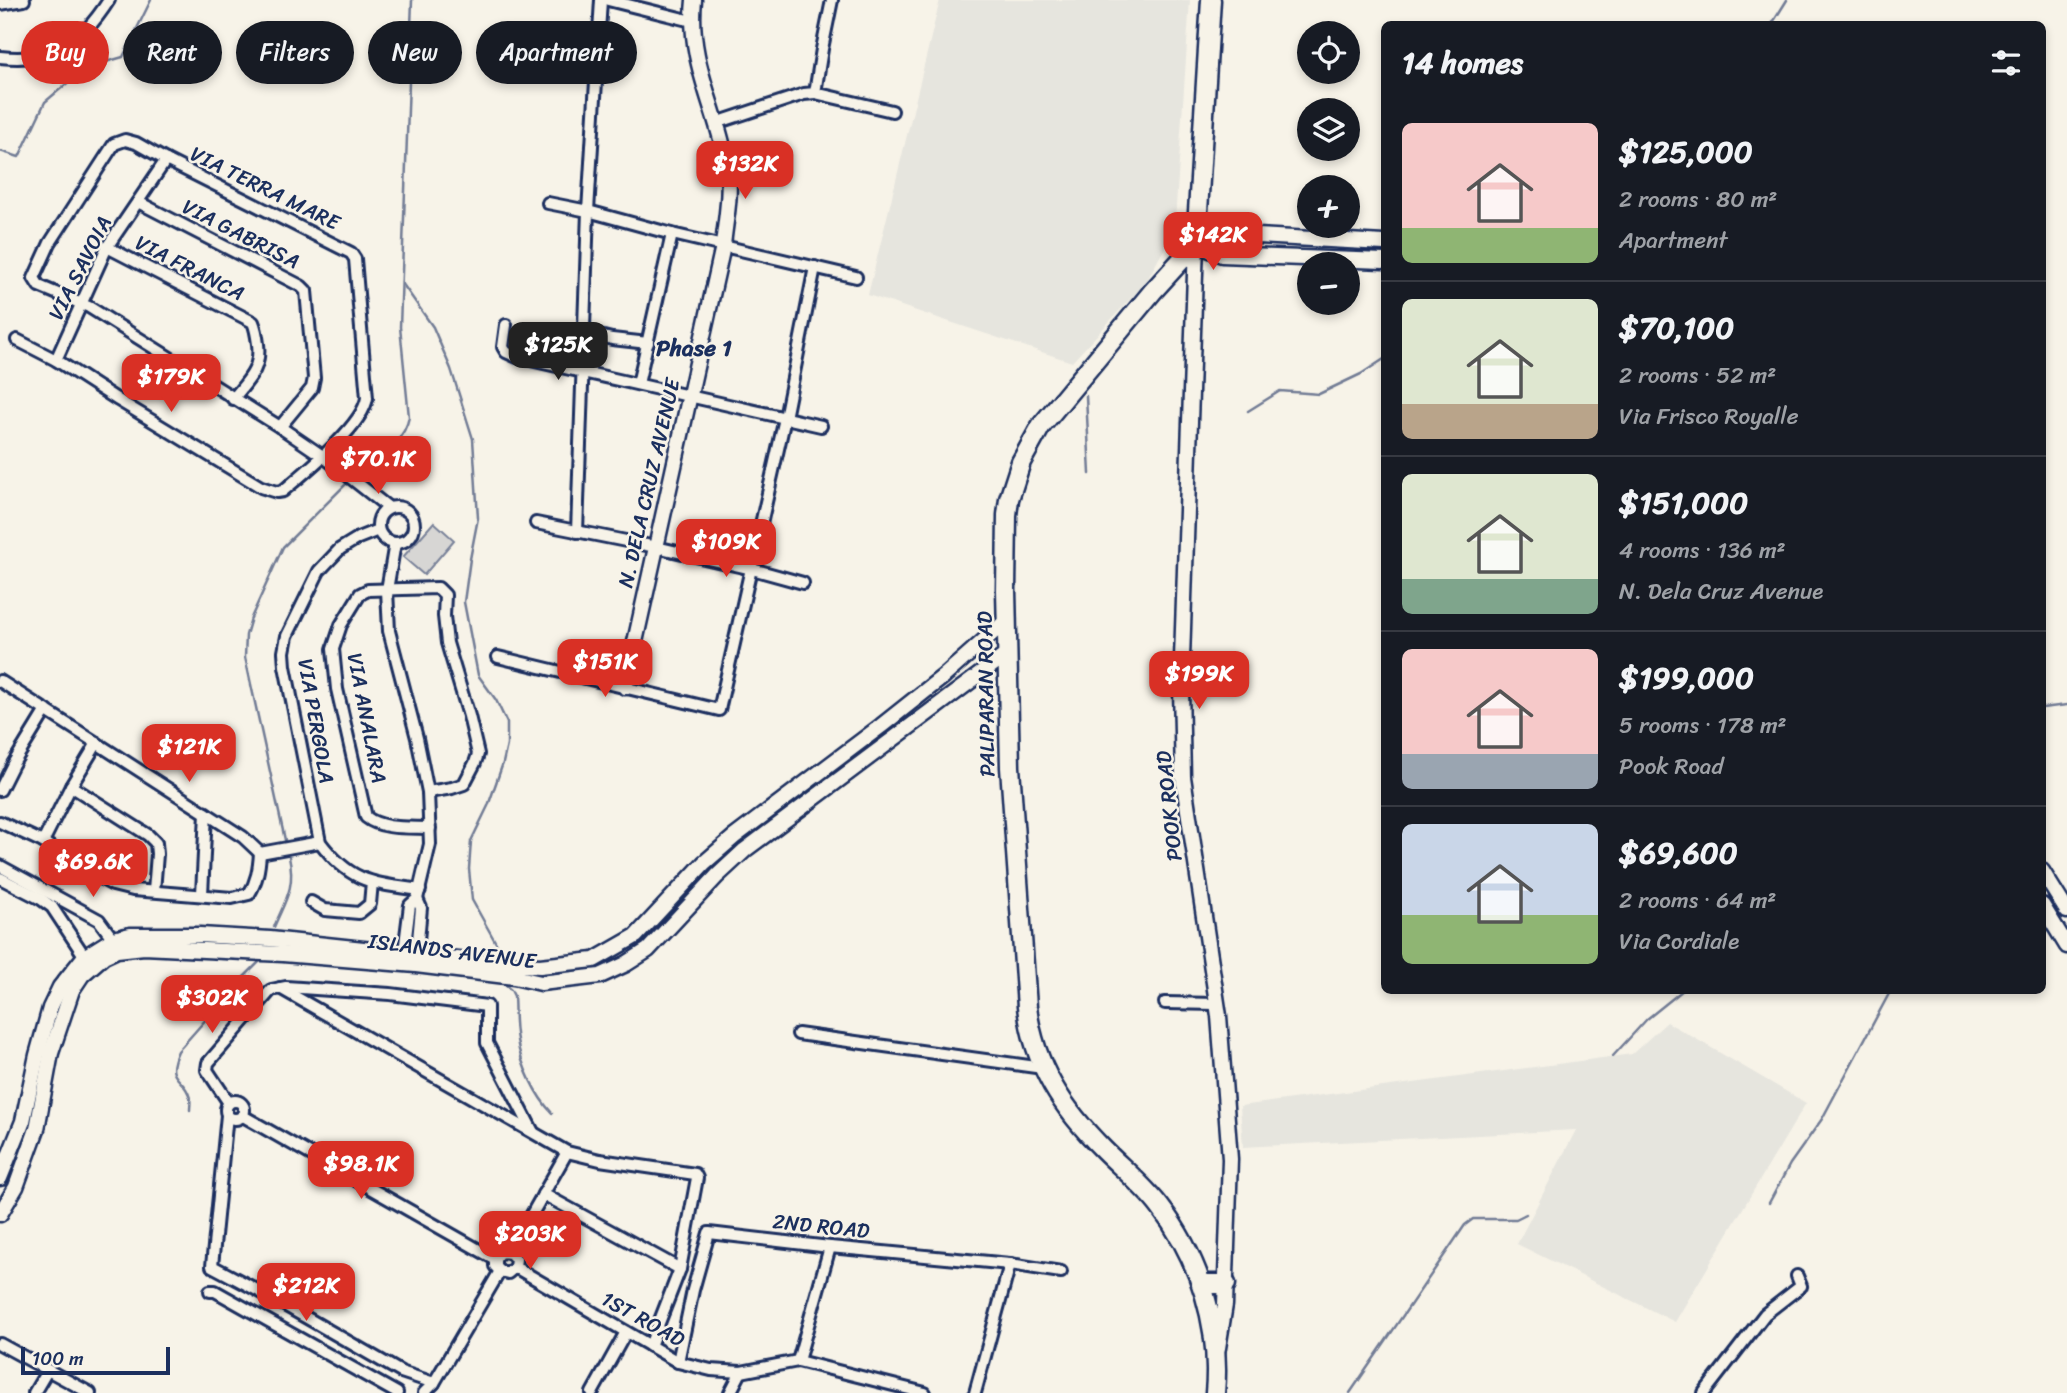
<!DOCTYPE html>
<html lang="en">
<head>
<meta charset="utf-8">
<style>
	:root { --surface:#171b24; --page:#242831; --text:#f1f3f6; --muted:#9ea1a6; --line:#363941; --accent:#d93025 }
	body { margin:0; font-family:Sriracha,sans-serif; background:var(--page); color:var(--text); height:100vh; display:flex; flex-direction:column; font-size:26px; white-space:nowrap }
	* { box-sizing:border-box; margin:0 }
	p { font-size:23px; color:var(--muted) }
	.icon { flex:none; width:38px; height:38px; fill:none; stroke:currentColor; stroke-width:2; stroke-linecap:round; stroke-linejoin:round }
	.map { position:relative; flex:1; overflow:hidden }
	.drawer { position:absolute; left:1381px; top:21px; width:665px; height:973px; display:flex; flex-direction:column; background:var(--surface); border-radius:10px; box-shadow:0 4px 10px #0003 }
	.drawer>* { flex:none }
	.guide { position:absolute; left:21px; top:21px; width:665px; height:63px; display:flex; gap:14px }
	.buttons { position:absolute; left:1297px; top:21px; display:grid; gap:14px }
	.buttons a { display:grid; place-items:center; width:63px; height:63px; border-radius:50%; background:var(--surface); box-shadow:0 4px 10px #0003; font-size:35px }
	.scale { position:absolute; left:21px; bottom:18px; width:149px; box-sizing:border-box; padding-left:7px; border:4px solid #1b2f5e; border-top:0; font-size:19px; line-height:24px; white-space:nowrap; color:#1b2f5e; -webkit-text-stroke:5px #f7f3e8; paint-order:stroke }
	.price { position:absolute; translate:-50% -60px; padding:0 16px; border-radius:14px; background:var(--accent); color:#fff; font-size:23px; line-height:46px; filter:drop-shadow(0 2px 4px #0008) }
	.price::after { content:''; position:absolute; left:50%; top:42px; width:21px; height:16px; margin-left:-10px; background:inherit; clip-path:polygon(0 0,100% 0,50% 100%) }
	.price.current { background:#222; color:#fff }
	ul { padding:0; list-style:none }
	li { display:flex; align-items:center; gap:21px; height:175px; padding:0 21px }
	li+li { border-top:2px solid var(--line) }
	li span { display:grid; place-items:center; flex:none; width:196px; height:140px; border-radius:10px; color:#555 }
	li>.icon { margin-inline-start:auto }
	span .icon { width:84px; height:84px; fill:#fffc; stroke-width:1 }
	li b { font-size:30px }
	h2 { display:flex; justify-content:space-between; align-items:center; height:84px; padding:0 21px; font-size:30px }
	.tag { padding:0 24px; border-radius:32px; background:var(--surface); box-shadow:0 4px 10px #0003; font-size:24px; line-height:63px }
	.tag.current { background:var(--accent); color:#fff }
	.map>svg:first-child { display:block }
</style>
</head>
<body>
<div class="map">
<svg width="2067" height="1393" viewBox="0 0 2067 1393">
	<rect width="100%" height="100%" fill="#f7f3e8"/>
	<filter id="ink" filterUnits="userSpaceOnUse"><feTurbulence type="fractalNoise" baseFrequency=".0143" numOctaves="2"/><feDisplacementMap in="SourceGraphic" scale="14" xChannelSelector="R" yChannelSelector="G"/><feConvolveMatrix kernelMatrix="1 2 1 2 8 2 1 2 1" color-interpolation-filters="sRGB"/></filter>
	<g filter="url(#ink)">
		<g fill="#e6e5de">
			<path d="M940 0H1190L1175 221 1168 242 1146 282 1072 362 868 295Z"/>
			<path d="M1667 1022 1806 1103 1675 1322 1517 1244 1576 1130 1243 1147 1240 1106 1632 1054Z"/>
		</g>
		<path fill="#d7d6d4" stroke="#798299" stroke-width="2" d="M434 522 454 540 424 575 403 557Z"/>
		<g fill="none" stroke-linecap="round" stroke-linejoin="round">
			<g stroke="#727c95" stroke-width="2.5">
				<path d="M1772 24 1787 0"/>
				<path d="M0 151 19 157 45 102 85 68 123 57 151 0"/>
				<path d="M402 283 433 327 451 369 473 439 478 518 470 559 464 602 478 675 496 700 507 723V745L503 763 488 806 471 841 469 869 472 900 501 952"/>
				<path d="M1086 396 1090 474"/>
				<path d="M1248 411 1280 391 1319 394 1361 374 1384 359"/>
				<path d="M360 471C380 455 404 443 409 417L400 327 412 0"/>
				<path d="M2042 708 2067 705"/>
				<path d="M285 840 245 657 246 635 251 618 283 547 347 483"/>
				<path d="M274 927C285 901 296 887 289 857"/>
				<path d="M505 985 511 990 514 996C515 1010 514 1025 517 1040 521 1065 535 1095 552 1113"/>
				<path d="M1613 1056 1647 1019 1683 990"/>
				<path d="M190 1110C190 1106 191 1102 190 1098 184 1075 164 1082 178 1051L238 983 259 962"/>
				<path d="M1769 1203 1790 1164 1822 1119 1891 990"/>
				<path d="M1350 1393 1465 1225 1473 1219H1516L1526 1214"/>
			</g>
			<defs>
				<g id="minor">
					<path d="M608 0 692 21"/>
					<path d="M0 4 24 0"/>
					<path d="M0 57C54 63 81 44 109 0"/>
					<path d="M815 93 892 111"/>
					<path d="M716 123 804 94 815 93 822 49 832 0"/>
					<path d="M138 202 301 286 306 291 314 378 312 388 280 427"/>
					<path d="M548 203 588 211 672 234 856 277"/>
					<path d="M107 247 253 322C256 329 257 336 258 344 261 370 248 380 233 399"/>
					<path d="M506 325 503 347 506 352 517 357 821 426"/>
					<path d="M583 332 612 339 648 343"/>
					<path d="M17 340 56 360 118 400 261 487 277 492 283 491C305 472 363 426 367 398L355 259 351 253 166 160 136 143 125 140 114 144 50 243 34 278 39 286 89 307 280 427 324 457 389 508"/>
					<path d="M56 360 107 247 166 160"/>
					<path d="M638 384 672 234"/>
					<circle cx="396" cy="525" r="18"/>
					<path d="M536 523 656 547 752 569 803 583"/>
					<path d="M378 530 358 538 340 549 319 571 287 636 284 652 285 666 320 842C351 883 372 883 420 890"/>
					<path d="M577 532 588 211 601 0"/>
					<path d="M395 543 387 590 389 631 417 738 428 792 430 844 417 899 410 905 403 960"/>
					<path d="M498 657 719 710 785 418 815 267"/>
					<path d="M0 681 243 837 260 853"/>
					<path d="M71 786 148 835 156 843 157 854 154 891"/>
					<path d="M0 790 13 764 46 710"/>
					<path d="M428 792 452 788 464 784 475 763 478 754 469 716 447 643 444 616 445 595 438 588 368 590 360 594 341 625 333 649 337 689 366 817C382 830 410 827 430 828"/>
					<path d="M0 822 43 842 83 869 113 885 133 890 232 898 249 894C257 881 259 869 260 853"/>
					<path d="M43 842 71 786 97 743"/>
					<path d="M260 853 320 842"/>
					<path d="M0 866 99 920 113 939 116 946"/>
					<path d="M0 878 41 899 52 907 87 960"/>
					<path d="M202 894 206 813"/>
					<path d="M311 902 325 910 359 913 370 904 372 882"/>
					<path d="M416 962 421 908 417 899"/>
					<path d="M280 988 567 1152 600 1160 695 1174 697 1178 680 1269 650 1346"/>
					<path d="M1165 1003 1217 1004"/>
					<path d="M798 1034 1043 1068"/>
					<circle cx="235" cy="1110" r="9"/>
					<path d="M229 1103 207 1070 208 1063 271 990 286 987 390 994 487 1006V1043L533 1132"/>
					<path d="M227 1115 212 1266 274 1299 401 1372 434 1383"/>
					<path d="M243 1116 495 1259V1266L500 1271 508 1273 515 1267 516 1259 510 1253 501 1252 495 1259"/>
					<path d="M543 1194 680 1269"/>
					<path d="M510 1253 567 1152"/>
					<path d="M515 1267 678 1362 711 1370 741 1372 798 1361 925 1393"/>
					<path d="M210 1291H215L397 1393"/>
					<path d="M0 1344 90 1393"/>
					<path d="M798 1361 830 1247"/>
					<path d="M678 1362 693 1290 709 1233 830 1247 1010 1264 1061 1272"/>
					<path d="M34 1393 47 1371"/>
					<path d="M424 1393 434 1383 500 1271"/>
					<path d="M592 1393 626 1332"/>
					<path d="M730 1393 741 1372"/>
					<path d="M975 1393 1010 1264"/>
					<path d="M1704 1393 1765 1314 1801 1286 1797 1276"/>
				</g>
				<g id="tertiary">
					<path d="M1196 244 1181 688 1183 777 1219 1016 1230 1159 1225 1305 1218 1348"/>
					<path d="M1196 244 1222 255 1384 261"/>
					<path d="M1196 244 1223 234 1384 243"/>
					<path d="M625 687 723 246C725 223 731 198 728 175 721 114 687 65 694 0"/>
					<path d="M2042 871 2067 911"/>
					<path d="M2042 905 2067 946"/>
					<path d="M0 1178 23 1121 37 1055 50 1008 60 987 84 957 113 939 130 935H200L270 939 504 964 540 966 594 960 636 936 704 863 734 837 881 726 944 676 1006 621"/>
					<path d="M0 1214 16 1187 37 1129 51 1053 72 990 82 975 104 956 117 950 144 947 283 954 416 965 514 977 541 983 600 976 626 964 648 950 717 876 745 850 1007 654"/>
				</g>
				<g id="primary">
					<path d="M1211 0 1196 244 1153 291 1041 426 1021 462 1009 499 1007 515 1006 590 1010 767 1027 1007C1034 1066 1063 1109 1104 1150 1123 1169 1144 1186 1160 1207 1200 1259 1221 1328 1215 1393"/>
					<path d="M1202 1284H1226"/>
				</g>
			</defs>
			<use href="#minor" stroke="#1b2f5e" stroke-width="16"/>
			<use href="#tertiary" stroke="#1b2f5e" stroke-width="19"/>
			<use href="#primary" stroke="#1b2f5e" stroke-width="23"/>
			<use href="#minor" stroke="#f7f3e8" stroke-width="10"/>
			<use href="#tertiary" stroke="#f7f3e8" stroke-width="14"/>
			<use href="#primary" stroke="#f7f3e8" stroke-width="18"/>
		</g>
	</g>
	<g text-anchor="middle" stroke-width="5" stroke-linejoin="round" paint-order="stroke">
		<g font-size="21" fill="#1b2f5e" stroke="#f7f3e8">
			<text transform="translate(265 188) rotate(26)" y="7">VIA TERRA MARE</text>
			<text transform="translate(241 234) rotate(27)" y="7">VIA GABRISA</text>
			<text transform="translate(80 268) rotate(-63)" y="7">VIA SAVOIA</text>
			<text transform="translate(190 268) rotate(27)" y="7">VIA FRANCA</text>
			<text transform="translate(649 483) rotate(-77)" y="7">N. DELA CRUZ AVENUE</text>
			<text transform="translate(986 694) rotate(-91)" y="7">PALIPARAN ROAD</text>
			<text transform="translate(367 718) rotate(79)" y="7">VIA ANALARA</text>
			<text transform="translate(316 721) rotate(80)" y="7">VIA PERGOLA</text>
			<text transform="translate(1169 806) rotate(-96)" y="7">POOK ROAD</text>
			<text transform="translate(452 951) rotate(7)" y="7">ISLANDS AVENUE</text>
			<text transform="translate(821 1226) rotate(6)" y="7">2ND ROAD</text>
			<text transform="translate(643 1319) rotate(29)" y="7">1ST ROAD</text>
		</g>
		<g font-size="23" font-weight="bold" fill="#1b2f5e" stroke="#f7f3e8">
			<text x="694" y="356">Phase 1</text>
		</g>
	</g>
</svg>
<div class="buttons">
<a><svg class="icon" aria-label="locate" viewBox="0 0 24 24"><circle cx="12" cy="12" r="6"/><path d="M12 2v4M12 18v4M2 12h4M18 12h4"/></svg></a>
<a><svg class="icon" aria-label="layers" viewBox="0 0 24 24"><path d="M12 4l9 5-9 5-9-5zM3 14l9 5 9-5"/></svg></a>
<a>+</a>
<a>−</a>
</div>
<div class="scale">100 m</div>
<b class="price" style="left:745px;top:201px">$132K</b>
<b class="price" style="left:1213px;top:272px">$142K</b>
<b class="price current" style="left:558px;top:382px">$125K</b>
<b class="price" style="left:171px;top:414px">$179K</b>
<b class="price" style="left:378px;top:496px">$70.1K</b>
<b class="price" style="left:726px;top:579px">$109K</b>
<b class="price" style="left:605px;top:699px">$151K</b>
<b class="price" style="left:1199px;top:711px">$199K</b>
<b class="price" style="left:189px;top:784px">$121K</b>
<b class="price" style="left:93px;top:899px">$69.6K</b>
<b class="price" style="left:212px;top:1035px">$302K</b>
<b class="price" style="left:361px;top:1201px">$98.1K</b>
<b class="price" style="left:530px;top:1271px">$203K</b>
<b class="price" style="left:306px;top:1323px">$212K</b>
<div class="guide">
<a class="tag current">Buy</a>
<a class="tag">Rent</a>
<a class="tag">Filters</a>
<a class="tag">New</a>
<a class="tag">Apartment</a>
</div>
<section class="drawer">
<h2>14 homes<svg class="icon" aria-label="filters" viewBox="0 0 24 24"><path d="M4 7h16M4 17h16"/><circle cx="9" cy="7" r="2"/><circle cx="15" cy="17" r="2"/></svg></h2>
<ul>
<li><span style="background:linear-gradient(#f6c9c9 75%,#8fb573 0)"><svg class="icon" aria-label="home" viewBox="0 0 24 24"><path d="M3 11l9-7 9 7M6 9v11h12V9"/></svg></span><div><b>$125,000</b><p>2 rooms · 80 m²</p><p>Apartment</p></div></li>
<li><span style="background:linear-gradient(#dfe7d0 75%,#b9a48a 0)"><svg class="icon" aria-label="home" viewBox="0 0 24 24"><path d="M3 11l9-7 9 7M6 9v11h12V9"/></svg></span><div><b>$70,100</b><p>2 rooms · 52 m²</p><p>Via Frisco Royalle</p></div></li>
<li><span style="background:linear-gradient(#dfe7d0 75%,#7fa58c 0)"><svg class="icon" aria-label="home" viewBox="0 0 24 24"><path d="M3 11l9-7 9 7M6 9v11h12V9"/></svg></span><div><b>$151,000</b><p>4 rooms · 136 m²</p><p>N. Dela Cruz Avenue</p></div></li>
<li><span style="background:linear-gradient(#f6c9c9 75%,#9aa5b1 0)"><svg class="icon" aria-label="home" viewBox="0 0 24 24"><path d="M3 11l9-7 9 7M6 9v11h12V9"/></svg></span><div><b>$199,000</b><p>5 rooms · 178 m²</p><p>Pook Road</p></div></li>
<li><span style="background:linear-gradient(#c9d6e8 65%,#8fb573 0)"><svg class="icon" aria-label="home" viewBox="0 0 24 24"><path d="M3 11l9-7 9 7M6 9v11h12V9"/></svg></span><div><b>$69,600</b><p>2 rooms · 64 m²</p><p>Via Cordiale</p></div></li>
</ul>
</section>
</div>
</body>
</html>
